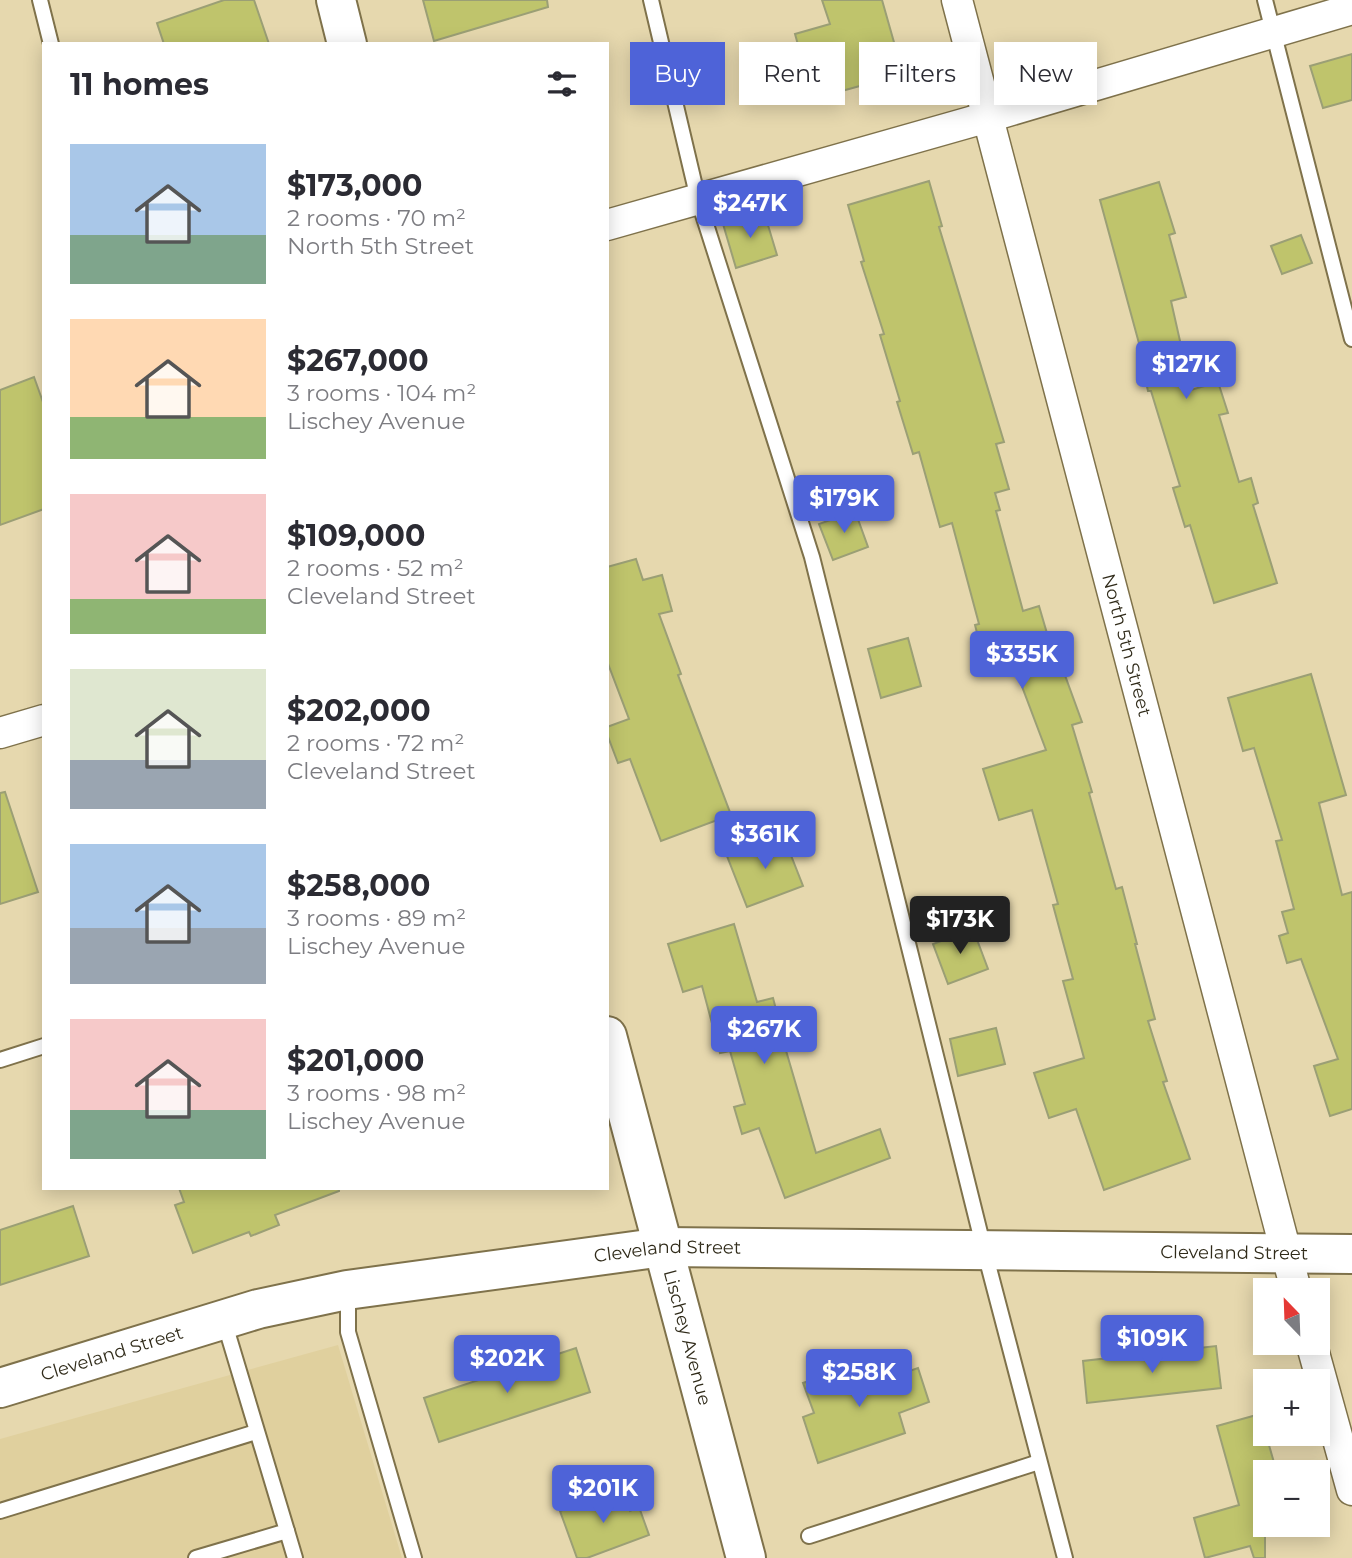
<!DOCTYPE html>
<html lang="en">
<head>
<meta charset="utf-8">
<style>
	:root { --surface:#fff; --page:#f2f2f3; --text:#2b2b33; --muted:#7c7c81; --accent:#4e63d8 }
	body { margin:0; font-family:Montserrat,sans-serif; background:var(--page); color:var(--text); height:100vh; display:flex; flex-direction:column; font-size:26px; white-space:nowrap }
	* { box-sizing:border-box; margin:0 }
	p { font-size:23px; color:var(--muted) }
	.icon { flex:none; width:38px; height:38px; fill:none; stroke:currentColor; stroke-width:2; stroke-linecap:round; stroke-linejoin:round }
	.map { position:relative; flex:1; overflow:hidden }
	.sheet { position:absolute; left:42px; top:42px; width:567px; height:1148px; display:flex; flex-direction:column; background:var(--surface); border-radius:0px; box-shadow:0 4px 18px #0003 }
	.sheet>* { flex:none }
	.hud { position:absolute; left:630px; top:42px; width:616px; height:63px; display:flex; gap:14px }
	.needle { width:46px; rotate:337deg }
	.controls { position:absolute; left:1253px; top:1278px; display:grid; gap:14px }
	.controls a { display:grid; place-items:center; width:77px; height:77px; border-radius:0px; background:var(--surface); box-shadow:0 4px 18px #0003; font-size:35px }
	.price { position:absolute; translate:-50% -60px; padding:0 16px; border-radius:7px; background:var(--accent); color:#fff; font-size:23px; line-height:46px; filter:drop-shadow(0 2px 4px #0008) }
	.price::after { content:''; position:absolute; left:50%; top:42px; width:21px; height:16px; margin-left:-10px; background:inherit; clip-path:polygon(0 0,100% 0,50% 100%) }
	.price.selected { background:#222; color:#fff }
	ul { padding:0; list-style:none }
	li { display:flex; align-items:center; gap:21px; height:175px; padding:0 28px }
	li span { display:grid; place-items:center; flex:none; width:196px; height:140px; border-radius:0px; color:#555 }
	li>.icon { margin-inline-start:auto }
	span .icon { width:84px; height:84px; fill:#fffc; stroke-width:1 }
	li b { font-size:30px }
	h2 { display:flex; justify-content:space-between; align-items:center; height:84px; padding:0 28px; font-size:30px }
	.tag { padding:0 24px; border-radius:0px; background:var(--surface); box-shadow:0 4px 18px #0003; font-size:24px; line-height:63px }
	.tag.selected { background:var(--accent); color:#fff }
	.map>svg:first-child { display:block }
</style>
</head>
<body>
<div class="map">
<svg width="1352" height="1558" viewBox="0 0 1352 1558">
	<rect width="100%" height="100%" fill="#e6d8ae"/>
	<path fill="#e0d09e" d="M338 1345 402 1558H0V1439Z"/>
	<g fill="#bfc46c" stroke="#9b9f75" stroke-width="2">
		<path d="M224 0H254L269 44H164L157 23Z"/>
		<path d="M423 0H547L548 7 434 41Z"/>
		<path d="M822 0H882L903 74 813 99 795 34 830 24Z"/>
		<path d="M1352 54V100L1323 108 1310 66Z"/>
		<path d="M929 181 942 226 939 227 1004 442 996 444 1009 489 995 493 1000 510 996 511 1023 611 1039 606 1058 671 1063 670 1082 722 1072 725 1092 792 1089 793 1116 889 1122 887 1137 944H1135L1155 1019 1148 1021 1167 1081 1163 1082 1190 1159 1104 1190 1076 1109 1049 1118 1034 1073 1084 1058 1063 981 1073 979 1053 905 1058 904 1032 810 999 820 983 769 1046 750 1012 660 986 668 975 625 979 624 952 523 940 527 919 452 913 454 897 402 900 401 880 335 884 334 861 262 864 261 848 205Z"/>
		<path d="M1159 182 1175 233 1169 235 1186 297 1171 301 1191 390 1218 382 1228 413 1219 415 1239 482 1251 478 1258 503 1253 505 1277 583 1214 603 1190 525 1185 527 1173 488 1180 486 1151 391H1148L1138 347H1140L1100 200Z"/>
		<path d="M764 212 777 255 736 268 723 224Z"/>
		<path d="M1301 235 1312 263 1282 274 1271 246Z"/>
		<path d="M34 377 44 405V509L0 525V390Z"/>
		<path d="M855 511 868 547 833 560 819 524Z"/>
		<path d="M636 559 643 580 662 575 672 611 659 614 681 674 678 675 731 815 661 841 630 759 618 763 607 734V727L629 719 607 661V567Z"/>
		<path d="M908 638 921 686 881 698 868 649Z"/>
		<path d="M1311 674 1346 795 1319 803 1342 895 1352 892V1109L1330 1116 1314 1066 1338 1059 1301 959 1287 963 1279 936 1288 933 1282 912 1294 909 1276 841 1282 840 1254 748 1243 751 1228 698Z"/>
		<path d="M5 792 38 892 0 904V793Z"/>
		<path d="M783 835 803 886 747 907 727 856Z"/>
		<path d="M734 924 757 1002 773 998 783 1036 782 1037 816 1153 880 1129 890 1158 785 1198 759 1128 742 1134 734 1107 745 1104 730 1051 720 1053 702 986 683 992 668 944Z"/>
		<path d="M973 929 988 969 948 984 933 944Z"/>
		<path d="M996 1028 1005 1064 958 1076 950 1039Z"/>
		<path d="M179 1188H339V1191L275 1215 279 1225 251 1236 249 1232 193 1253 175 1205 184 1202Z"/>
		<path d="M73 1206 89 1256 0 1285V1230Z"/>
		<path d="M1216 1346 1221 1388 1087 1403 1083 1361Z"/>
		<path d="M576 1348 590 1392 439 1442 424 1398Z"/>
		<path d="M871 1361 878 1382 918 1368 929 1402 899 1413 905 1433 818 1463 803 1417 814 1413 803 1383Z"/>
		<path d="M1260 1414 1275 1466 1265 1469V1558H1254L1250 1546 1205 1558 1194 1518 1239 1505 1217 1426Z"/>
		<path d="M622 1489 630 1511 639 1507 649 1535 587 1558H577L560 1511Z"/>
	</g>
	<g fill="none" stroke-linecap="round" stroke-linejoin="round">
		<defs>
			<g id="lane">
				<path d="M40 0 51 44"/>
				<path d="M651 0 698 199 812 557 984 1249 1065 1558"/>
				<path d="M1265 0 1352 339"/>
				<path d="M0 1060 44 1046"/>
				<path d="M348 1292V1332L414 1558"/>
				<path d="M0 1511 256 1432"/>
				<path d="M287 1531 295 1558"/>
				<path d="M809 1536 1039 1462"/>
				<path d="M196 1558 287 1531 224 1321"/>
			</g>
			<g id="street">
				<path id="s1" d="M957 0 1296 1290"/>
				<path d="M607 225 988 117 1352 9"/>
				<path d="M0 733 44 720"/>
				<path d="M1311 1342 1352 1490"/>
			</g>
			<g id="secondary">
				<path d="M336 0 347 44"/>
				<path id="s2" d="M607 1036 746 1558"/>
				<path id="s3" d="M0 1388 258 1309 347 1290 663 1247 1352 1254"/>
			</g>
		</defs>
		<use href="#lane" stroke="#7f724b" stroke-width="18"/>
		<use href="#street" stroke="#7f724b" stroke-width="33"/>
		<use href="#secondary" stroke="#7f724b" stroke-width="42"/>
		<use href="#lane" stroke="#fff" stroke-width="14"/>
		<use href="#street" stroke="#fff" stroke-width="30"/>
		<use href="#secondary" stroke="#fff" stroke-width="38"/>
	</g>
	<g text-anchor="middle" stroke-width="6" stroke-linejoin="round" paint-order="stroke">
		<g font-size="18" fill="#302b1a" stroke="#e6d8ae">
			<text dy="6" stroke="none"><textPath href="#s1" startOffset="667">North 5th Street</textPath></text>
			<text dy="6" stroke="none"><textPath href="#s3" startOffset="684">Cleveland Street</textPath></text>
			<text dy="6" stroke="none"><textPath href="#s3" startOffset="1251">Cleveland Street</textPath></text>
			<text dy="6" stroke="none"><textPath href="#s2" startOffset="312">Lischey Avenue</textPath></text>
			<text dy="6" stroke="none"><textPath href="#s3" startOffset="117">Cleveland Street</textPath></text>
		</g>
	</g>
</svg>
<div class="controls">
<a><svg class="needle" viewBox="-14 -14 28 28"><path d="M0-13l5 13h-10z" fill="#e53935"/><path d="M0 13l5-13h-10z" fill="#7c7c81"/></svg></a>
<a>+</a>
<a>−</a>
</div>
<b class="price" style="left:750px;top:240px">$247K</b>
<b class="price" style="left:1186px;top:401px">$127K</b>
<b class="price" style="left:844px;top:535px">$179K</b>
<b class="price" style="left:1022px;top:691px">$335K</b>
<b class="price" style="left:765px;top:871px">$361K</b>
<b class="price selected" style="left:960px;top:956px">$173K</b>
<b class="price" style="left:764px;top:1066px">$267K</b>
<b class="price" style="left:1152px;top:1375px">$109K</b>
<b class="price" style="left:507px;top:1395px">$202K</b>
<b class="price" style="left:859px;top:1409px">$258K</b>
<b class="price" style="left:603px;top:1525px">$201K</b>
<div class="hud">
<a class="tag selected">Buy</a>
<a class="tag">Rent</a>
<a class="tag">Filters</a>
<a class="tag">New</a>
</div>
<section class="sheet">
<h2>11 homes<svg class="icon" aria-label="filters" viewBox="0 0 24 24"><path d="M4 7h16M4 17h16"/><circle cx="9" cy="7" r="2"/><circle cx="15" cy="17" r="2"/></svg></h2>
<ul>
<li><span style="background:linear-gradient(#a9c7e8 65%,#7fa58c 0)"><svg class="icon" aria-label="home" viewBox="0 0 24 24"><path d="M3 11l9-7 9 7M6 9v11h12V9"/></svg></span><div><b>$173,000</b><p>2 rooms · 70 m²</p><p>North 5th Street</p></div></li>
<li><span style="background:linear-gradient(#ffd9b3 70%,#8fb573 0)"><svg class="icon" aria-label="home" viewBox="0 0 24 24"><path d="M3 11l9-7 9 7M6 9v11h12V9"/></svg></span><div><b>$267,000</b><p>3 rooms · 104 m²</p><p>Lischey Avenue</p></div></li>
<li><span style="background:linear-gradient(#f6c9c9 75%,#8fb573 0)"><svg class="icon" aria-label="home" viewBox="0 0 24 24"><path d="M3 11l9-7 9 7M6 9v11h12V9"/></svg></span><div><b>$109,000</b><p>2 rooms · 52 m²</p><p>Cleveland Street</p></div></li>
<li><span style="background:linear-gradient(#dfe7d0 65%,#9aa5b1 0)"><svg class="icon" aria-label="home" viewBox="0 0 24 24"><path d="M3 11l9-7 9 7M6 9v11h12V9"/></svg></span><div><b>$202,000</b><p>2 rooms · 72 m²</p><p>Cleveland Street</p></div></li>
<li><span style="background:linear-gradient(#a9c7e8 60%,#9aa5b1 0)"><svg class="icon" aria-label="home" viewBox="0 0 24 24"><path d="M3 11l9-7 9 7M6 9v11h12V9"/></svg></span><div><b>$258,000</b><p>3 rooms · 89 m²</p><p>Lischey Avenue</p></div></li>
<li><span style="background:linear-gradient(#f6c9c9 65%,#7fa58c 0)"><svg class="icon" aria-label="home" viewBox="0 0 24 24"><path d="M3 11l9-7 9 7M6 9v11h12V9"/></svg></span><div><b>$201,000</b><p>3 rooms · 98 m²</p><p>Lischey Avenue</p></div></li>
</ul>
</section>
</div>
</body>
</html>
